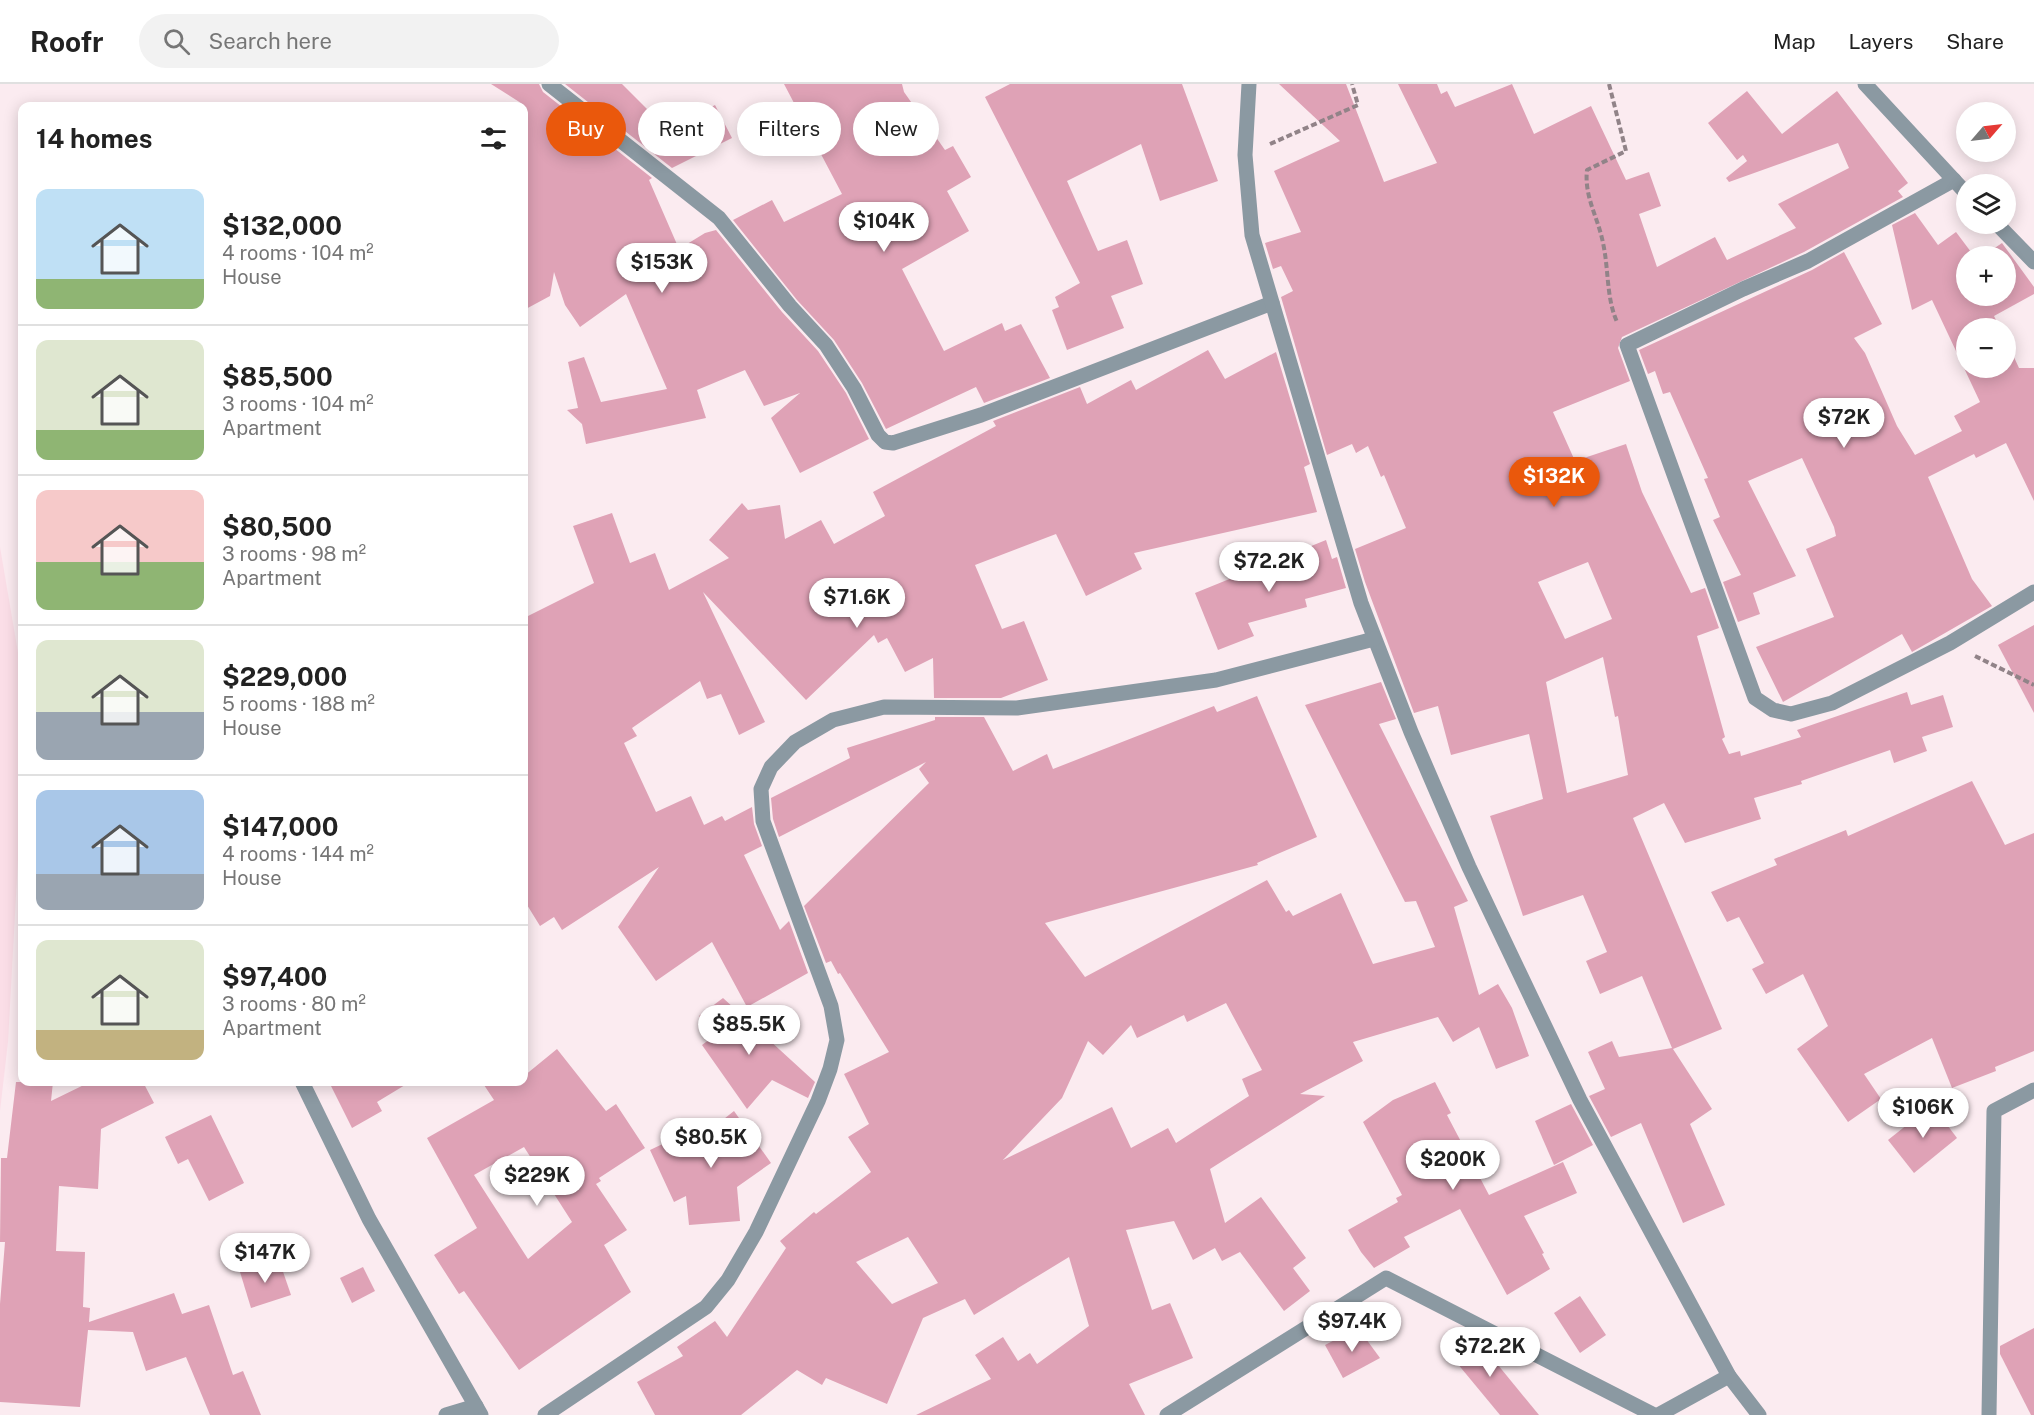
<!DOCTYPE html>
<html lang="en">
<head>
<meta charset="utf-8">
<style>
	:root { --surface:#fff; --page:#f2f2f2; --text:#222; --muted:#767676; --line:#e0e0e0; --accent:#ea580c }
	body { margin:0; font-family:"Public Sans",sans-serif; background:var(--page); color:var(--text); height:100vh; display:flex; flex-direction:column; font-size:22px; white-space:nowrap }
	* { box-sizing:border-box; margin:0 }
	p { font-size:20px; color:var(--muted) }
	.icon { flex:none; width:33px; height:33px; fill:none; stroke:currentColor; stroke-width:2; stroke-linecap:round; stroke-linejoin:round }
	.map { position:relative; flex:1; overflow:hidden }
	.panel { position:absolute; left:18px; top:18px; width:510px; height:984px; display:flex; flex-direction:column; background:var(--surface); border-radius:12px; box-shadow:0 3px 15px #0003 }
	.panel>* { flex:none }
	.top-card { position:absolute; left:546px; top:18px; width:570px; height:54px; display:flex; gap:12px }
	.needle { width:39px; rotate:62deg }
	.fabs { position:absolute; left:1956px; top:18px; display:grid; gap:12px }
	.fabs a { display:grid; place-items:center; width:60px; height:60px; border-radius:50%; background:var(--surface); box-shadow:0 3px 15px #0003; font-size:30px }
	.price { position:absolute; translate:-50% -51px; padding:0 14px; border-radius:21px; background:#fff; color:#222; font-size:20px; line-height:39px; filter:drop-shadow(0 2px 3px #0008) }
	.price::after { content:''; position:absolute; left:50%; top:36px; width:18px; height:14px; margin-left:-9px; background:inherit; clip-path:polygon(0 0,100% 0,50% 100%) }
	.price.active { background:var(--accent); color:#fff }
	ul { padding:0; list-style:none }
	li { display:flex; align-items:center; gap:18px; height:150px; padding:0 18px }
	li+li { border-top:2px solid var(--line) }
	li span { display:grid; place-items:center; flex:none; width:168px; height:120px; border-radius:12px; color:#555 }
	li>.icon { margin-inline-start:auto }
	span .icon { width:72px; height:72px; fill:#fffc; stroke-width:1 }
	li b { font-size:26px }
	h2 { display:flex; justify-content:space-between; align-items:center; height:72px; padding:0 18px; font-size:26px }
	.tag { padding:0 21px; border-radius:27px; background:var(--surface); box-shadow:0 3px 15px #0003; font-size:21px; line-height:54px }
	.tag.active { background:var(--accent); color:#fff }
	header { display:flex; align-items:center; gap:36px; box-sizing:border-box; height:84px; padding:0 30px; background:var(--surface); border-bottom:2px solid var(--line) }
	header strong { font-size:28px }
	nav { display:flex; gap:33px; margin-inline-start:auto; font-size:21px }
	.search { width:420px; height:54px; background:var(--page); display:flex; align-items:center; gap:15px; box-sizing:border-box; padding:0 21px; border-radius:33px; color:var(--muted); font-size:22px }
	.map>svg:first-child { display:block }
</style>
</head>
<body>
<header>
<strong>Roofr</strong>
<div class="search"><svg class="icon" aria-label="search" viewBox="0 0 24 24"><circle cx="10" cy="10" r="6"/><path d="M15 15l6 6"/></svg>Search here</div>
<nav><a>Map</a><a>Layers</a><a>Share</a></nav>
</header>
<div class="map">
<svg width="2034" height="1331" viewBox="0 0 2034 1331">
	<rect width="100%" height="100%" fill="#fbebf0"/>
	<path fill="#fbdee7" d="M0 463 22 592V703L8 958 0 1027Z"/>
	<g fill="#dfa2b6" fill-rule="evenodd">
		<path d="M491 0H539L543 8 652 94 649 96 679 165 705 149 716 146 782 228 818 267 846 309 869 355 800 389 771 334 800 309 764 322 745 286 697 306 706 334 586 360 582 340 567 326 578 324 568 278 584 273 601 318 667 305 626 210 580 243 565 221 554 188 550 212 524 226V21Z"/>
		<path d="M565 0H622L668 46 715 21 732 54 672 84Z"/>
		<path d="M784 0H902L904 8 945 66 953 62 971 93 947 107 969 147 902 185 944 267 1002 239 1005 247 1021 240 1050 294 984 319 976 303 886 345 862 299 834 256 797 216 733 136 772 116 784 138 842 110Z"/>
		<path d="M1010 0H1182L1218 97 1160 117 1141 60 1067 97 1098 167 1127 156 1143 200 1111 212 1124 244 1067 266 1052 226 1059 223 1055 213 1080 199 985 13Z"/>
		<path d="M1279 0H1346L1384 98 1437 79 1398 0H1437L1441 10 1447 7 1455 23 1512 0 1534 50 1591 22 1626 96 1649 88 1661 122 1639 130 1657 183 1715 153 1727 176 1796 144 1778 120 1849 84 1838 59 1729 98 1726 94 1747 77 1743 71 1737 76 1708 39 1747 7 1782 50 1837 7 1908 99 1898 107 1903 113 1804 168 1622 253 1618 264 1630 297 1553 328 1575 377 1626 360 1642 408 1691 509 1705 504 1719 544 1697 552 1725 653 1722 655 1729 670 1740 667 1741 672 1801 653 1797 646 1907 608 1911 621 1943 611 1953 643 1922 653 1927 667 1894 679 1890 666 1801 697 1802 700 1754 714 1761 735 1685 759 1664 719 1633 734 1722 945 1673 965 1712 1025 1690 1040 1725 1121 1683 1139 1641 1039 1611 1053 1589 1012 1605 1005 1588 968 1612 957 1619 973 1672 964 1642 892 1600 910 1586 877 1607 868 1583 811 1523 832 1490 732 1543 715 1529 650 1451 671 1438 622 1414 629 1365 498 1355 465 1406 444 1384 391 1381 393 1368 362 1356 369 1352 360 1327 371 1281 213 1293 207 1281 182 1273 185 1265 159 1301 148 1274 87 1340 57ZM1588 478 1612 535 1565 555 1538 498ZM1603 573 1615 633 1618 632 1628 691 1567 709 1546 598Z"/>
		<path d="M1915 129 1938 161 1956 148 1974 172H1966V212H2006V172H1983L2002 159 2034 203V210L1994 232 2000 244H1966V284H2006V256L2019 284H2034V417L2006 359 1976 374 1974 370 1928 393 1972 495 1992 522 1912 568 1902 550 1783 618 1756 563 1834 533 1806 465 1836 452 1834 443 1802 374 1748 397 1796 492 1753 509 1760 530 1738 538 1723 498 1741 491 1713 436 1720 433 1704 395 1708 394 1670 308 1663 310 1655 287 1648 290 1639 266 1812 186 1844 168 1882 240 1854 254 1865 269 1897 342 1915 371 1962 347 1954 332 1980 318 1932 216 1912 226 1892 141Z"/>
		<path d="M1208 266 1225 295 1276 268 1310 380 1304 383 1317 428 1134 469 1142 485 1086 512 1056 450 975 481 1002 545 1024 537 1048 596 1001 614H934L933 574 905 588 887 554 878 559 874 551 806 616 703 508 765 638 739 651 721 610 707 615 700 597 632 644 637 652 624 659 656 728 691 712 704 741 722 732 725 737 752 723 754 740 762 762 744 771 780 846 789 837 808 889 747 923 712 858 656 897 618 843 659 783 562 846 554 833 540 842 524 816V534L594 499 573 442 612 429 630 479 655 469 669 506 729 474 709 456 742 419 748 426 780 421 785 455 821 436 834 460 885 432 873 408 996 342 993 337 1080 303 1087 320 1131 296 1136 306Z"/>
		<path d="M1326 456 1332 475 1337 473 1346 504 1305 515 1307 523 1248 539 1254 552 1218 566 1195 509Z"/>
		<path d="M2034 541V629L1998 561Z"/>
		<path d="M1381 598 1396 635 1379 640 1468 817 1454 823 1479 911 1498 900 1512 924 1529 972 1496 985 1479 943 1453 958 1438 933 1353 958 1363 977 1300 1010 1325 1012 1210 1085 1225 1139 1261 1113 1306 1174 1293 1184 1310 1207 1284 1227 1240 1168 1222 1177 1215 1164 1193 1176 1174 1137 1126 1146 1152 1226 1170 1219 1193 1274 1129 1300 1145 1331H916L991 1295 975 1271 1003 1253 1018 1277 1030 1269 1037 1280 1089 1242 1069 1173 974 1231 965 1215 923 1234 887 1320 826 1294 822 1301 797 1286 741 1331H655L637 1298 683 1272 677 1263 715 1237 727 1253 786 1164 780 1157 814 1128 816 1130 871 1088 848 1053 869 1040 844 990 889 968 840 889 838 890 831 877 826 879 804 822 929 699 919 685 926 678 779 753 773 735 771 714 850 674 847 664 935 636V633H984L1013 687 1047 670 1053 685 1214 622 1217 628 1257 612 1317 753 1257 779 1258 781 1045 839 1085 893 1267 796 1286 828 1289 826 1293 832 1341 809 1373 880 1435 863 1416 817 1405 818 1305 621ZM1226 919 1262 986 1242 995 1249 1012 1176 1059 1168 1044 1131 1064 1112 1023 1003 1076 1062 1014 1088 957 1103 971 1131 941 1137 954 1184 931 1187 938ZM908 1153 938 1199 892 1220 856 1178Z"/>
		<path d="M1972 697 2005 761 2034 749V967L1995 983 1996 987 1952 1004 1932 954 1864 990 1881 1015 1848 1038 1797 965 1828 942 1803 890 1766 910 1752 885 1764 879 1739 833 1727 838 1711 808 1777 781 1774 775 1846 746 1848 752Z"/>
		<path d="M723 914 815 998 808 1014 772 996 747 1025 702 961 714 952 699 932Z"/>
		<path d="M557 965 606 1027 616 1020 645 1064 599 1094 601 1097 596 1100 627 1146 604 1161 631 1208 519 1286 464 1207 459 1210 434 1171 477 1144 427 1054 494 1016 482 998H524V992ZM524 1063 572 1138 528 1175 474 1091Z"/>
		<path d="M16 998H53L51 1017 90 998H143L154 1019 101 1045 98 1105 59 1102 56 1167 85 1168 83 1223 90 1224 89 1238 174 1209 182 1230 209 1221 233 1291 243 1287 261 1331H210L186 1273 146 1287 133 1248 88 1246 80 1323 0 1318V1220L5 1158H0L1 1074H7Z"/>
		<path d="M329 998H410L377 1018 382 1027 352 1044Z"/>
		<path d="M1435 998 1451 1029 1447 1031 1489 1111 1563 1078 1577 1109 1524 1132 1544 1169 1542 1170 1550 1185 1507 1211 1460 1125 1404 1153 1410 1163 1374 1184 1361 1168 1348 1146 1398 1118 1396 1114 1402 1111 1363 1038 1393 1016Z"/>
		<path d="M1571 1020 1593 1061 1554 1081 1535 1037Z"/>
		<path d="M1932 1021 1957 1054 1914 1089 1888 1056Z"/>
		<path d="M734 1027 771 1079 737 1103 740 1137 689 1141 686 1112 674 1118 650 1066 711 1037 715 1042Z"/>
		<path d="M211 1031 244 1099 209 1117 188 1075 178 1080 165 1053Z"/>
		<path d="M269 1179H280L291 1211 251 1224 240 1188Z"/>
		<path d="M363 1183 375 1207 352 1219 340 1194Z"/>
		<path d="M1580 1212 1606 1251 1580 1269 1554 1229Z"/>
		<path d="M1358 1244 1380 1274 1343 1294 1325 1261Z"/>
		<path d="M2034 1244V1331H2031L2000 1270V1262Z"/>
		<path d="M1471 1248 1539 1331H1500L1447 1267Z"/>
	</g>
	<g fill="none" stroke-linecap="round" stroke-linejoin="round">
		<g stroke="#918388" stroke-width="4" stroke-dasharray="6 3" stroke-linecap="butt">
			<path d="M1609 0 1626 67 1587 86C1584 113 1598 133 1603 159 1609 186 1606 213 1617 238"/>
			<path d="M1270 60 1358 21 1352 0"/>
			<path d="M1975 572 2034 601"/>
		</g>
		<g stroke="#8b99a2" stroke-width="15">
			<path d="M549 0 719 134 790 222 826 261 854 304 878 351 885 358 893 359 981 331 1272 219"/>
			<path d="M1249 0 1245 71 1252 151 1361 519 1411 648 1469 783 1580 1016 1729 1292 1759 1331"/>
			<path d="M1865 0 1966 109"/>
			<path d="M1954 96 1808 177 1743 205 1627 261 1755 614 1773 626 1791 630 1832 619 1950 559 2034 508"/>
			<path d="M1997 140 2034 178"/>
			<path d="M302 998 369 1135 481 1331"/>
			<path d="M446 1331 476 1322"/>
			<path d="M545 1331 706 1223 728 1196 756 1148 818 1017 830 985 837 956 831 922 763 737 761 705 771 683 795 658 833 636 884 623 1017 624 1216 596 1374 555"/>
			<path d="M1167 1331 1386 1194 1654 1331"/>
			<path d="M1658 1331 1729 1292"/>
			<path d="M1989 1331 1994 1027 2034 1006"/>
		</g>
	</g>
</svg>
<div class="fabs">
<a><svg class="needle" viewBox="-14 -14 28 28"><path d="M0-13l5 13h-10z" fill="#e53935"/><path d="M0 13l5-13h-10z" fill="#767676"/></svg></a>
<a><svg class="icon" aria-label="layers" viewBox="0 0 24 24"><path d="M12 4l9 5-9 5-9-5zM3 14l9 5 9-5"/></svg></a>
<a>+</a>
<a>−</a>
</div>
<b class="price" style="left:884px;top:169px">$104K</b>
<b class="price" style="left:662px;top:210px">$153K</b>
<b class="price" style="left:1844px;top:365px">$72K</b>
<b class="price active" style="left:1554px;top:424px">$132K</b>
<b class="price" style="left:1269px;top:509px">$72.2K</b>
<b class="price" style="left:857px;top:545px">$71.6K</b>
<b class="price" style="left:749px;top:972px">$85.5K</b>
<b class="price" style="left:1923px;top:1055px">$106K</b>
<b class="price" style="left:711px;top:1085px">$80.5K</b>
<b class="price" style="left:1453px;top:1107px">$200K</b>
<b class="price" style="left:537px;top:1123px">$229K</b>
<b class="price" style="left:265px;top:1200px">$147K</b>
<b class="price" style="left:1352px;top:1269px">$97.4K</b>
<b class="price" style="left:1490px;top:1294px">$72.2K</b>
<div class="top-card">
<a class="tag active">Buy</a>
<a class="tag">Rent</a>
<a class="tag">Filters</a>
<a class="tag">New</a>
</div>
<section class="panel">
<h2>14 homes<svg class="icon" aria-label="filters" viewBox="0 0 24 24"><path d="M4 7h16M4 17h16"/><circle cx="9" cy="7" r="2"/><circle cx="15" cy="17" r="2"/></svg></h2>
<ul>
<li><span style="background:linear-gradient(#bfe0f5 75%,#8fb573 0)"><svg class="icon" aria-label="home" viewBox="0 0 24 24"><path d="M3 11l9-7 9 7M6 9v11h12V9"/></svg></span><div><b>$132,000</b><p>4 rooms · 104 m²</p><p>House</p></div></li>
<li><span style="background:linear-gradient(#dfe7d0 75%,#8fb573 0)"><svg class="icon" aria-label="home" viewBox="0 0 24 24"><path d="M3 11l9-7 9 7M6 9v11h12V9"/></svg></span><div><b>$85,500</b><p>3 rooms · 104 m²</p><p>Apartment</p></div></li>
<li><span style="background:linear-gradient(#f6c9c9 60%,#8fb573 0)"><svg class="icon" aria-label="home" viewBox="0 0 24 24"><path d="M3 11l9-7 9 7M6 9v11h12V9"/></svg></span><div><b>$80,500</b><p>3 rooms · 98 m²</p><p>Apartment</p></div></li>
<li><span style="background:linear-gradient(#dfe7d0 60%,#9aa5b1 0)"><svg class="icon" aria-label="home" viewBox="0 0 24 24"><path d="M3 11l9-7 9 7M6 9v11h12V9"/></svg></span><div><b>$229,000</b><p>5 rooms · 188 m²</p><p>House</p></div></li>
<li><span style="background:linear-gradient(#a9c7e8 70%,#9aa5b1 0)"><svg class="icon" aria-label="home" viewBox="0 0 24 24"><path d="M3 11l9-7 9 7M6 9v11h12V9"/></svg></span><div><b>$147,000</b><p>4 rooms · 144 m²</p><p>House</p></div></li>
<li><span style="background:linear-gradient(#dfe7d0 75%,#c2b280 0)"><svg class="icon" aria-label="home" viewBox="0 0 24 24"><path d="M3 11l9-7 9 7M6 9v11h12V9"/></svg></span><div><b>$97,400</b><p>3 rooms · 80 m²</p><p>Apartment</p></div></li>
</ul>
</section>
</div>
</body>
</html>
